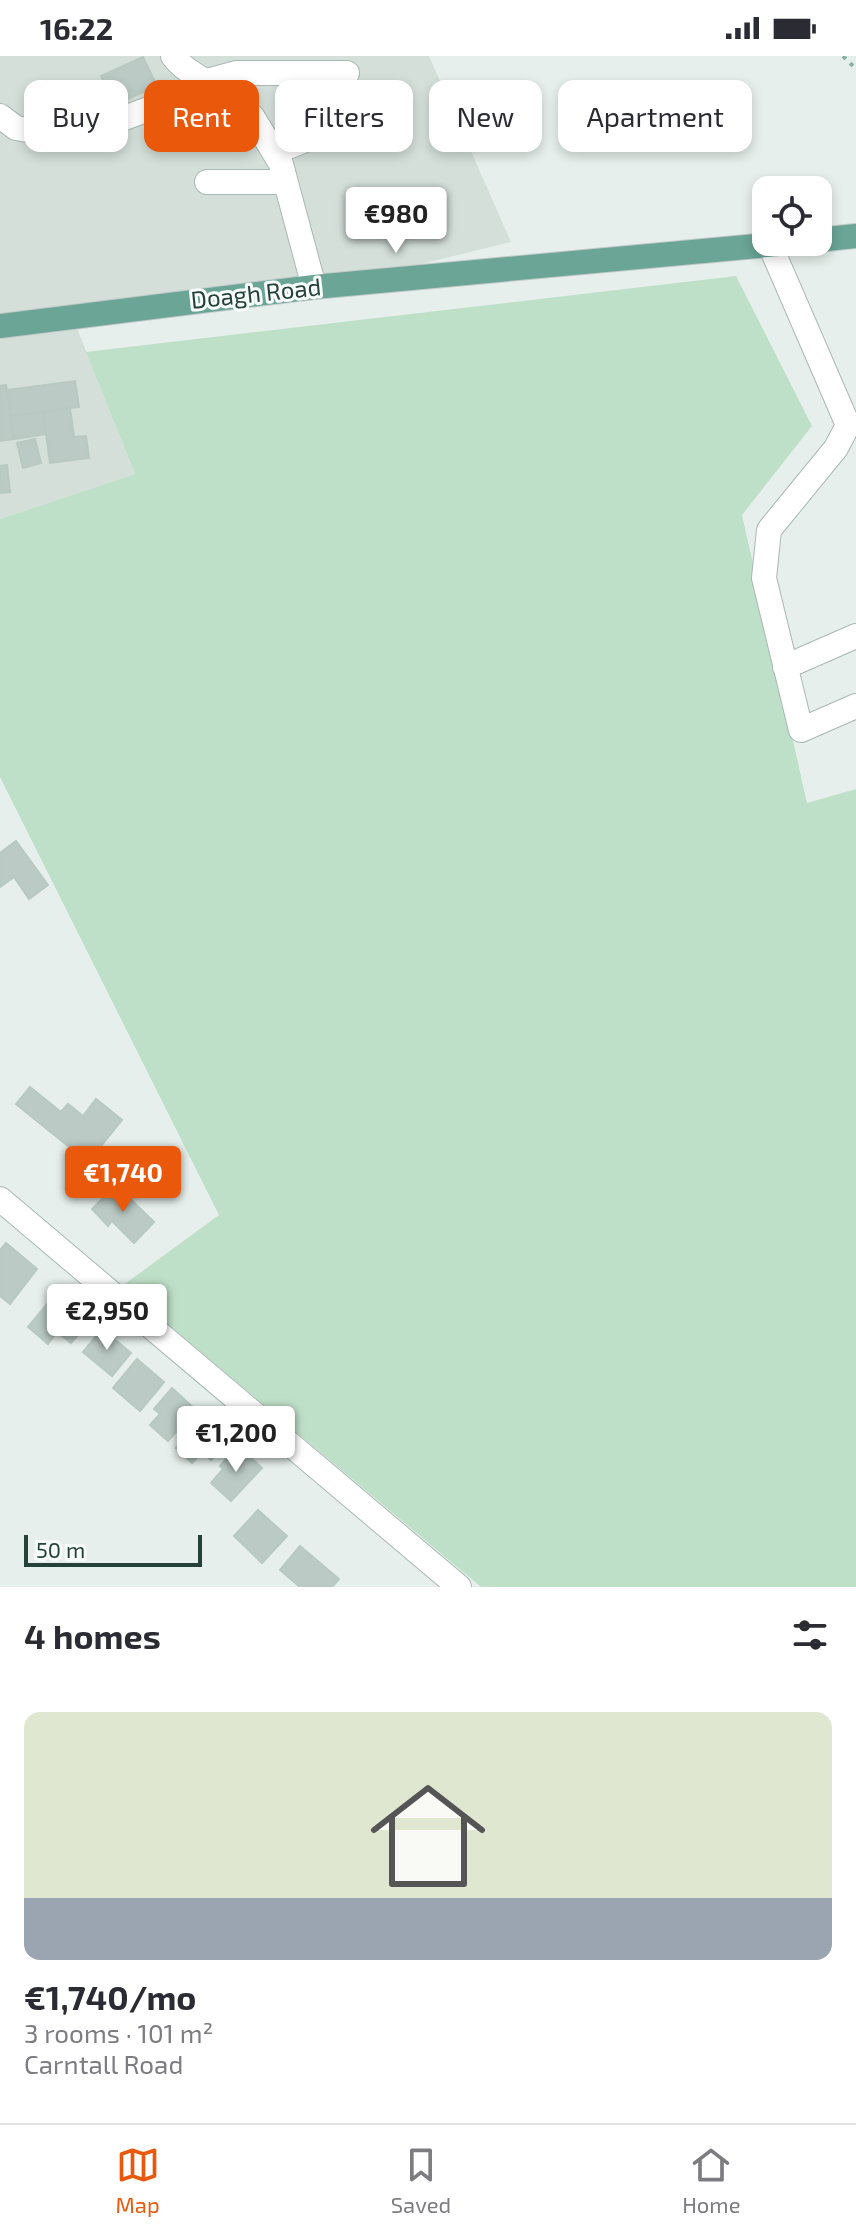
<!DOCTYPE html>
<html lang="en">
<head>
<meta charset="utf-8">
<style>
	:root { --surface:#fff; --page:#f2f2f3; --text:#2b2b33; --muted:#7c7c81; --line:#e1e1e2; --accent:#ea580c }
	body { margin:0; font-family:"Exo 2",sans-serif; background:var(--page); color:var(--text); height:100vh; display:flex; flex-direction:column; font-size:30px; white-space:nowrap }
	* { box-sizing:border-box; margin:0 }
	p { font-size:26px; color:var(--muted) }
	.icon { flex:none; width:44px; height:44px; fill:none; stroke:currentColor; stroke-width:2; stroke-linecap:round; stroke-linejoin:round }
	.map { position:relative; height:1531px; overflow:hidden }
	.panel { display:flex; flex-direction:column; background:var(--surface); flex:1 }
	.panel>* { flex:none }
	.guide { position:absolute; left:24px; top:24px; width:808px; height:72px; display:flex; gap:16px }
	.tools { position:absolute; left:752px; top:120px; display:grid; gap:16px }
	.tools a { display:grid; place-items:center; width:80px; height:80px; border-radius:16px; background:var(--surface); box-shadow:0 4px 12px #0003; font-size:40px }
	.scale { position:absolute; left:24px; bottom:20px; width:178px; box-sizing:border-box; padding-left:8px; border:4px solid #24423a; border-top:0; font-size:22px; line-height:28px; white-space:nowrap; color:#24423a; -webkit-text-stroke:6px #f7fbf9; paint-order:stroke }
	.price { position:absolute; translate:-50% -68px; padding:0 18px; border-radius:8px; background:#fff; color:#222; font-size:26px; line-height:52px; filter:drop-shadow(0 2px 4px #0008) }
	.price::after { content:''; position:absolute; left:50%; top:48px; width:24px; height:18px; margin-left:-12px; background:inherit; clip-path:polygon(0 0,100% 0,50% 100%) }
	.price.on { background:var(--accent); color:#fff }
	ul { padding:0; list-style:none }
	li { display:grid; align-content:center; gap:16px; height:424px; padding:0 24px }
	li+li { border-top:2px solid var(--line) }
	li span { display:grid; place-items:center; height:248px; border-radius:16px; color:#555 }
	li>.icon { margin-inline-start:auto }
	span .icon { width:144px; height:144px; fill:#fffc; stroke-width:1 }
	li b { font-size:34px }
	h2 { display:flex; justify-content:space-between; align-items:center; height:96px; padding:0 24px; font-size:34px }
	.pill { padding:0 28px; border-radius:16px; background:var(--surface); box-shadow:0 4px 12px #0003; font-size:28px; line-height:72px }
	.pill.on { background:var(--accent); color:#fff }
	.status { display:flex; justify-content:space-between; align-items:center; height:56px; padding:0 40px; background:var(--surface); direction:ltr }
	.status svg { height:22px; fill:currentColor }
	.tab-bar { display:flex; justify-content:space-around; align-items:center; height:112px; border-top:2px solid var(--line); background:var(--surface); font-size:22px; color:var(--muted) }
	.tab-bar a { display:grid; justify-items:center; gap:4px }
	.tab-bar .on { color:var(--accent) }
	.map>svg:first-child { display:block }
</style>
</head>
<body>
<div class="status"><b>16:22</b><svg viewBox="0 0 49 12"><path d="M0 12V9h3v3zM5 12V6h3v6zM10 12V3h3v9zM15 12V0h3v12zM26 1h20v11H26zM47 4h2v5h-2z"/></svg></div>
<div class="map">
<svg width="856" height="1531" viewBox="0 0 856 1531">
	<rect width="100%" height="100%" fill="#e6efeb"/>
	<path fill="#d4dfda" d="M0 0H429L511 186 335 229 72 260 135 418 0 463Z"/>
	<path fill="#bfe0c8" d="M736 220 812 370 742 459 807 747 856 733V1531H481L122 1230 219 1159 0 721V463L135 418 86 296Z"/>
	<g fill="#bbcac4" stroke="#b8c9c2" stroke-width="2">
		<path d="M143 1 157 30 114 49 101 20Z"/>
		<path d="M75 325 79 351 11 360 7 334Z"/>
		<path d="M6 329 14 383 0 385V330Z"/>
		<path d="M70 352 74 381 86 380 89 402 50 407 43 356Z"/>
		<path d="M43 356 46 378 14 383 11 360Z"/>
		<path d="M35 383 41 407 23 412 17 387Z"/>
		<path d="M7 409 10 436 0 437V410Z"/>
		<path d="M16 785 48 829 29 843 14 821 0 831V797Z"/>
		<path d="M30 1031 61 1056 68 1048 83 1060 96 1043 122 1064 88 1106 16 1048Z"/>
		<path d="M116 1129 154 1166 134 1187 112 1165 108 1170 92 1153Z"/>
		<path d="M6 1187 37 1213 10 1248 0 1240V1194Z"/>
		<path d="M58 1235 91 1263 71 1287 57 1276 48 1288 28 1271Z"/>
		<path d="M102 1273 131 1297 112 1320 83 1296Z"/>
		<path d="M137 1303 164 1326 140 1355 113 1332Z"/>
		<path d="M172 1332 196 1354 168 1385 150 1369 160 1358 154 1353Z"/>
		<path d="M202 1362 228 1385 211 1404 202 1396 192 1407 176 1392Z"/>
		<path d="M238 1390 262 1412 231 1445 211 1427 223 1413 220 1410Z"/>
		<path d="M258 1454 287 1480 262 1507 234 1480Z"/>
		<path d="M300 1490 339 1523 332 1531H300L280 1514Z"/>
	</g>
	<g fill="none" stroke-linecap="round" stroke-linejoin="round">
		<defs>
			<g id="minor">
				<path d="M173 0C186 18 203 19 216 37"/>
				<path d="M207 25 236 17H347"/>
				<path d="M0 60 16 72 44 77 119 64 162 48 194 45 222 46 252 60 281 108 314 231"/>
				<path d="M275 96 366 60"/>
				<path d="M207 126H285"/>
				<path d="M770 189 848 369 836 392 769 474 764 522 801 674 856 650"/>
				<path d="M785 611 856 580"/>
				<path d="M0 1143 459 1531"/>
			</g>
			<g id="major">
				<path d="M818 184 856 180"/>
				<path d="M0 270 314 231 800 186"/>
			</g>
		</defs>
		<use href="#minor" stroke="#a8b8b2" stroke-width="26"/>
		<use href="#major" stroke="#c2cac8" stroke-width="26"/>
		<path stroke="#86b3a5" stroke-width="4" stroke-dasharray="4 6" stroke-linecap="butt" d="M843 0 856 13"/>
		<use href="#minor" stroke="#fff" stroke-width="24"/>
		<use href="#major" stroke="#6aa596" stroke-width="24"/>
	</g>
	<g text-anchor="middle" stroke-width="6" stroke-linejoin="round" paint-order="stroke">
		<g font-size="24" fill="#24423a" stroke="#f7fbf9">
			<text transform="translate(256 238) rotate(-6)" y="8">Doagh Road</text>
		</g>
	</g>
</svg>
<div class="tools">
<a><svg class="icon" aria-label="locate" viewBox="0 0 24 24"><circle cx="12" cy="12" r="6"/><path d="M12 2v4M12 18v4M2 12h4M18 12h4"/></svg></a>
</div>
<div class="scale">50 m</div>
<b class="price" style="left:396px;top:199px">€980</b>
<b class="price on" style="left:123px;top:1158px">€1,740</b>
<b class="price" style="left:107px;top:1296px">€2,950</b>
<b class="price" style="left:236px;top:1418px">€1,200</b>
<div class="guide">
<a class="pill">Buy</a>
<a class="pill on">Rent</a>
<a class="pill">Filters</a>
<a class="pill">New</a>
<a class="pill">Apartment</a>
</div>
</div>
<section class="panel">
<h2>4 homes<svg class="icon" aria-label="filters" viewBox="0 0 24 24"><path d="M4 7h16M4 17h16"/><circle cx="9" cy="7" r="2"/><circle cx="15" cy="17" r="2"/></svg></h2>
<ul>
<li><span style="background:linear-gradient(#dfe7d0 75%,#9aa5b1 0)"><svg class="icon" aria-label="home" viewBox="0 0 24 24"><path d="M3 11l9-7 9 7M6 9v11h12V9"/></svg></span><div><b>€1,740/mo</b><p>3 rooms · 101 m²</p><p>Carntall Road</p></div></li>
</ul>
</section>
<nav class="tab-bar">
<a class="on"><svg class="icon" aria-label="map" viewBox="0 0 24 24"><path d="M3 6l6-2 6 2 6-2v14l-6 2-6-2-6 2zM9 4v14M15 6v14"/></svg>Map</a>
<a><svg class="icon" aria-label="saved" viewBox="0 0 24 24"><path d="M7 4h10v16l-5-4-5 4z"/></svg>Saved</a>
<a><svg class="icon" aria-label="home" viewBox="0 0 24 24"><path d="M3 11l9-7 9 7M6 9v11h12V9"/></svg>Home</a>
</nav>
</body>
</html>
